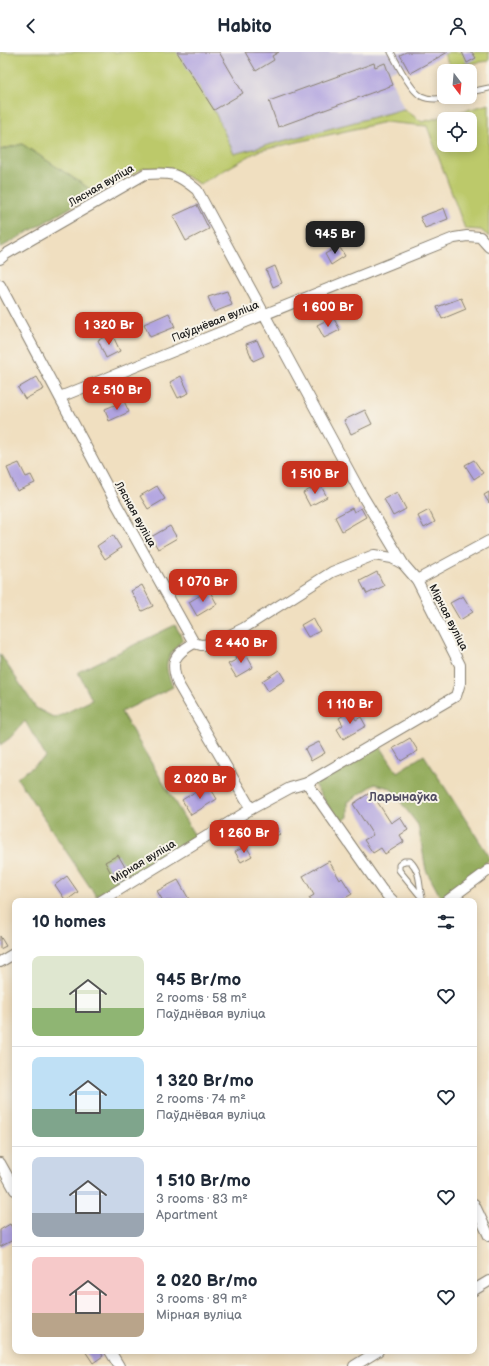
<!DOCTYPE html>
<html lang="en">
<head>
<meta charset="utf-8">
<style>
	:root { --surface:#fff; --page:#f6f6f7; --text:#1f2937; --muted:#747a83; --line:#e0e1e3; --accent:#c8321e }
	body { margin:0; font-family:"Balsamiq Sans",sans-serif; background:var(--page); color:var(--text); height:100vh; display:flex; flex-direction:column; font-size:15px; white-space:nowrap }
	* { box-sizing:border-box; margin:0 }
	p { font-size:13px; color:var(--muted) }
	.icon { flex:none; width:22px; height:22px; fill:none; stroke:currentColor; stroke-width:2; stroke-linecap:round; stroke-linejoin:round }
	.map { position:relative; flex:1; overflow:hidden }
	.panel { position:absolute; left:12px; top:846px; width:465px; height:456px; display:flex; flex-direction:column; background:var(--surface); border-radius:8px; box-shadow:0 2px 10px #0003 }
	.panel>* { flex:none }
	.needle { width:26px; rotate:164deg }
	.controls { position:absolute; left:437px; top:12px; display:grid; gap:8px }
	.controls a { display:grid; place-items:center; width:40px; height:40px; border-radius:8px; background:var(--surface); box-shadow:0 2px 10px #0003; font-size:20px }
	.price { position:absolute; translate:-50% -34px; padding:0 9px; border-radius:8px; background:var(--accent); color:#fff; font-size:13px; line-height:26px; filter:drop-shadow(0 1px 2px #0008) }
	.price::after { content:''; position:absolute; left:50%; top:24px; width:12px; height:9px; margin-left:-6px; background:inherit; clip-path:polygon(0 0,100% 0,50% 100%) }
	.price.current { background:#222; color:#fff }
	ul { padding:0; list-style:none }
	li { display:flex; align-items:center; gap:12px; height:100px; padding:0 20px }
	li+li { border-top:1px solid var(--line) }
	li span { display:grid; place-items:center; flex:none; width:112px; height:80px; border-radius:8px; color:#555 }
	li>.icon { margin-inline-start:auto }
	span .icon { width:48px; height:48px; fill:#fffc; stroke-width:1 }
	li b { font-size:17px }
	h2 { display:flex; justify-content:space-between; align-items:center; height:48px; padding:0 20px; font-size:17px }
	header { display:flex; justify-content:space-between; align-items:center; height:52px; padding:0 20px; background:var(--surface); font-size:18px; font-weight:600 }
	.map>svg:first-child { display:block }
</style>
</head>
<body>
<header><svg class="icon" aria-label="back" viewBox="0 0 24 24"><path d="M15 5l-7 7 7 7"/></svg>Habito<svg class="icon" aria-label="person" viewBox="0 0 24 24"><circle cx="12" cy="8" r="4"/><path d="M4 21q1-7 8-7t8 7"/></svg></header>
<div class="map">
<svg width="489" height="1314" viewBox="0 0 489 1314">
	<rect width="100%" height="100%" fill="#f7f3e8"/>
	<filter id="ink" filterUnits="userSpaceOnUse"><feTurbulence type="fractalNoise" baseFrequency=".025" numOctaves="2"/><feDisplacementMap in="SourceGraphic" scale="8" xChannelSelector="R" yChannelSelector="G"/><feConvolveMatrix kernelMatrix="1 2 1 2 8 2 1 2 1" color-interpolation-filters="sRGB"/></filter>
	<filter id="wash" filterUnits="userSpaceOnUse"><feTurbulence type="fractalNoise" baseFrequency=".012" numOctaves="4" result="noise"/><feDisplacementMap in="SourceGraphic" scale="16" xChannelSelector="R" yChannelSelector="G"/><feGaussianBlur stdDeviation="0.9" result="paint"/><feColorMatrix in="noise" values="0 0 0 0 0 0 0 0 0 0 0 0 0 0 0 0 0 1.4 0 .05"/><feComposite in="paint" operator="in"/></filter>
	<g filter="url(#wash)">
		<rect width="100%" height="100%" fill="#f0dfc0"/>
		<path fill="#c6c0da" d="M177 0H448L410 21 406 14 388 20 404 57 234 102 214 58Z"/>
		<g fill="#bcc96b" stroke="#6c7244" fill-rule="evenodd">
			<path d="M0 0H179L214 58 234 102 404 57 422 70 489 52V185L481 178 465 177 427 74 385 70 258 99 200 132 171 116H144L96 141 22 92 0 98ZM444 67H470V93H444Z"/>
			<path d="M448 0H489V9L450 14 444 2Z"/>
		</g>
		<g fill="#95ad5f" stroke="#58643e">
			<path d="M22 92 96 141 0 196V98Z"/>
			<path d="M175 573 183 587C166 607 162 610 173 635L121 660 195 784 96 844 17 726 46 705 25 669 10 686 0 693V602L36 656 55 666 92 648 78 620Z"/>
			<path d="M380 694 397 720 424 703 489 804V808L441 846 426 818 418 773 390 736 375 732 348 750V765L339 771 314 732Z"/>
		</g>
		<g id="blocks">
			<g fill="#b0a3e0">
				<path d="M177 0H219L243 41 214 58Z"/>
				<path d="M245 0H279L272 4 274 8 256 19Z"/>
				<path d="M406 0H448L410 21 400 3Z"/>
				<path d="M462 0H472L476 6 467 11Z"/>
				<path d="M374 11 375 15 385 11 393 33 278 75 269 49Z"/>
				<path d="M197 153 209 177 186 189 173 164Z"/>
				<path d="M444 156 448 167 425 176 420 165Z"/>
				<path d="M339 194 345 204 331 213 325 202Z"/>
				<path d="M275 214 282 231 273 235 266 218Z"/>
				<path d="M227 239 232 253 214 260 208 245Z"/>
				<path d="M461 246 466 257 442 267 437 255Z"/>
				<path d="M169 261 175 275 150 285 144 272Z"/>
				<path d="M333 265 340 278 324 286 317 273Z"/>
				<path d="M112 282 120 299 106 306 98 288Z"/>
				<path d="M257 288 264 304 253 309 246 292Z"/>
				<path d="M181 324 189 341 178 346 170 330Z"/>
				<path d="M37 325 44 337 25 347 18 336Z"/>
				<path d="M124 349 129 360 109 369 105 357Z"/>
				<path d="M365 358 372 372 351 382 344 368Z"/>
				<path d="M474 408 483 421 474 427 465 413Z"/>
				<path d="M19 411 26 425 31 423 35 431 17 439 7 416Z"/>
				<path d="M320 432 327 445 310 454 303 441Z"/>
				<path d="M157 434 165 447 148 457 140 444Z"/>
				<path d="M397 440 406 457 393 464 384 447Z"/>
				<path d="M489 440V451L484 443Z"/>
				<path d="M352 456 354 460 361 456 366 465 342 479 335 465Z"/>
				<path d="M429 458 435 470 424 476 418 464Z"/>
				<path d="M170 474 177 486 158 497 151 485Z"/>
				<path d="M113 483 121 496 105 507 97 494Z"/>
				<path d="M377 520 384 534 367 542 360 529Z"/>
				<path d="M142 533 153 554 142 559 131 539Z"/>
				<path d="M209 538 217 552 197 564 189 550Z"/>
				<path d="M463 544 473 560 460 568 450 551Z"/>
				<path d="M313 566 320 579 308 585 301 573Z"/>
				<path d="M244 599 253 615 236 625 228 612 236 608 235 605Z"/>
				<path d="M279 618 285 628 268 639 262 629Z"/>
				<path d="M351 659 356 668 361 665 366 674 343 687 337 677 343 673 339 666Z"/>
				<path d="M410 686 418 699 401 709 393 696Z"/>
				<path d="M319 690 325 701 311 709 305 697Z"/>
				<path d="M208 732 217 747 191 763 182 748Z"/>
				<path d="M371 740 391 771 400 765 408 778 400 783 404 790 385 802 381 796 373 801 364 788 373 783 353 752Z"/>
				<path d="M275 772 280 782 268 788 263 779Z"/>
				<path d="M246 794 252 804 241 810 235 800Z"/>
				<path d="M118 803 128 820 114 827 105 810Z"/>
				<path d="M329 809 340 828 342 826 352 842 340 849H311L309 846 314 843 303 824Z"/>
				<path d="M67 824 78 840 66 849 55 833Z"/>
				<path d="M178 828 190 849H163L157 839Z"/>
				<path d="M0 884 6 894 0 897Z"/>
				<path d="M10 1172 15 1181V1187L0 1195V1178Z"/>
				<path d="M85 1299H100L103 1304 93 1311Z"/>
			</g>
		</g>
	</g>
	<g filter="url(#ink)">
		<use href="#blocks" fill-opacity="0" stroke="#867e6e" stroke-width="1"/>
		<g fill="none" stroke-linecap="round" stroke-linejoin="round">
			<defs>
				<g id="service">
					<path d="M391 0C397 11 410 38 421 44 429 48 441 47 449 45"/>
					<path d="M470 40 489 36"/>
					<path d="M422 846 399 818V813L404 809H410C422 821 418 834 423 849"/>
				</g>
				<g id="minor">
					<path d="M0 207 6 202 145 122C171 120 177 121 197 138L362 443 404 513 417 528 460 613V631L456 644 307 731 290 736 251 757 101 849"/>
					<path d="M0 233 117 453 194 591"/>
					<path d="M60 345 454 186 467 184 480 185 489 195"/>
					<path d="M417 528 489 489"/>
					<path d="M194 591 201 593 212 592 244 576 332 520 374 503 392 506 403 512"/>
					<path d="M194 591C173 603 170 610 178 632L251 757"/>
					<path d="M307 731 382 838 393 849"/>
					<path d="M447 849 489 818"/>
					<path d="M0 910 15 901"/>
					<path d="M0 1111 15 1138"/>
					<path d="M474 1152 489 1184"/>
					<path d="M474 1238 489 1229"/>
					<path d="M110 1299 119 1314"/>
					<path d="M354 1314 378 1299"/>
				</g>
			</defs>
			<use href="#service" stroke="#867e6e" stroke-width="7"/>
			<use href="#minor" stroke="#867e6e" stroke-width="12"/>
			<use href="#service" stroke="#fff" stroke-width="5"/>
			<use href="#minor" stroke="#fff" stroke-width="10"/>
		</g>
	</g>
	<g text-anchor="middle" stroke-width="4" stroke-linejoin="round" paint-order="stroke">
		<g font-size="11" fill="#1c1c1c" stroke="#f7f3e8">
			<text transform="translate(101 133) rotate(-30)" y="4">Лясная вуліца</text>
			<text transform="translate(215 269) rotate(-22)" y="4">Паўднёвая вуліца</text>
			<text transform="translate(136 462) rotate(61)" y="4">Лясная вуліца</text>
			<text transform="translate(449 565) rotate(63)" y="4">Мірная вуліца</text>
			<text transform="translate(143 809) rotate(-31)" y="4">Мірная вуліца</text>
		</g>
		<g font-size="13" font-weight="bold" fill="#504b61" stroke="#f7f3e8">
			<text x="403" y="749">Ларынаўка</text>
		</g>
	</g>
</svg>
<div class="controls">
<a><svg class="needle" viewBox="-14 -14 28 28"><path d="M0-13l5 13h-10z" fill="#e53935"/><path d="M0 13l5-13h-10z" fill="#747a83"/></svg></a>
<a><svg class="icon" aria-label="locate" viewBox="0 0 24 24"><circle cx="12" cy="12" r="6"/><path d="M12 2v4M12 18v4M2 12h4M18 12h4"/></svg></a>
</div>
<b class="price current" style="left:335px;top:203px">945 Br</b>
<b class="price" style="left:328px;top:276px">1 600 Br</b>
<b class="price" style="left:109px;top:294px">1 320 Br</b>
<b class="price" style="left:117px;top:359px">2 510 Br</b>
<b class="price" style="left:315px;top:443px">1 510 Br</b>
<b class="price" style="left:203px;top:551px">1 070 Br</b>
<b class="price" style="left:241px;top:612px">2 440 Br</b>
<b class="price" style="left:350px;top:673px">1 110 Br</b>
<b class="price" style="left:200px;top:748px">2 020 Br</b>
<b class="price" style="left:244px;top:802px">1 260 Br</b>
<section class="panel">
<h2>10 homes<svg class="icon" aria-label="filters" viewBox="0 0 24 24"><path d="M4 7h16M4 17h16"/><circle cx="9" cy="7" r="2"/><circle cx="15" cy="17" r="2"/></svg></h2>
<ul>
<li><span style="background:linear-gradient(#dfe7d0 65%,#8fb573 0)"><svg class="icon" aria-label="home" viewBox="0 0 24 24"><path d="M3 11l9-7 9 7M6 9v11h12V9"/></svg></span><div><b>945 Br/mo</b><p>2 rooms · 58 m²</p><p>Паўднёвая вуліца</p></div><svg class="icon" aria-label="heart" viewBox="0 0 24 24"><path d="M12 20l-8-8c-3-5 5-10 8-4 3-6 11-1 8 4z"/></svg></li>
<li><span style="background:linear-gradient(#bfe0f5 65%,#7fa58c 0)"><svg class="icon" aria-label="home" viewBox="0 0 24 24"><path d="M3 11l9-7 9 7M6 9v11h12V9"/></svg></span><div><b>1 320 Br/mo</b><p>2 rooms · 74 m²</p><p>Паўднёвая вуліца</p></div><svg class="icon" aria-label="heart" viewBox="0 0 24 24"><path d="M12 20l-8-8c-3-5 5-10 8-4 3-6 11-1 8 4z"/></svg></li>
<li><span style="background:linear-gradient(#c9d6e8 70%,#9aa5b1 0)"><svg class="icon" aria-label="home" viewBox="0 0 24 24"><path d="M3 11l9-7 9 7M6 9v11h12V9"/></svg></span><div><b>1 510 Br/mo</b><p>3 rooms · 83 m²</p><p>Apartment</p></div><svg class="icon" aria-label="heart" viewBox="0 0 24 24"><path d="M12 20l-8-8c-3-5 5-10 8-4 3-6 11-1 8 4z"/></svg></li>
<li><span style="background:linear-gradient(#f6c9c9 70%,#b9a48a 0)"><svg class="icon" aria-label="home" viewBox="0 0 24 24"><path d="M3 11l9-7 9 7M6 9v11h12V9"/></svg></span><div><b>2 020 Br/mo</b><p>3 rooms · 89 m²</p><p>Мірная вуліца</p></div><svg class="icon" aria-label="heart" viewBox="0 0 24 24"><path d="M12 20l-8-8c-3-5 5-10 8-4 3-6 11-1 8 4z"/></svg></li>
</ul>
</section>
</div>
</body>
</html>
